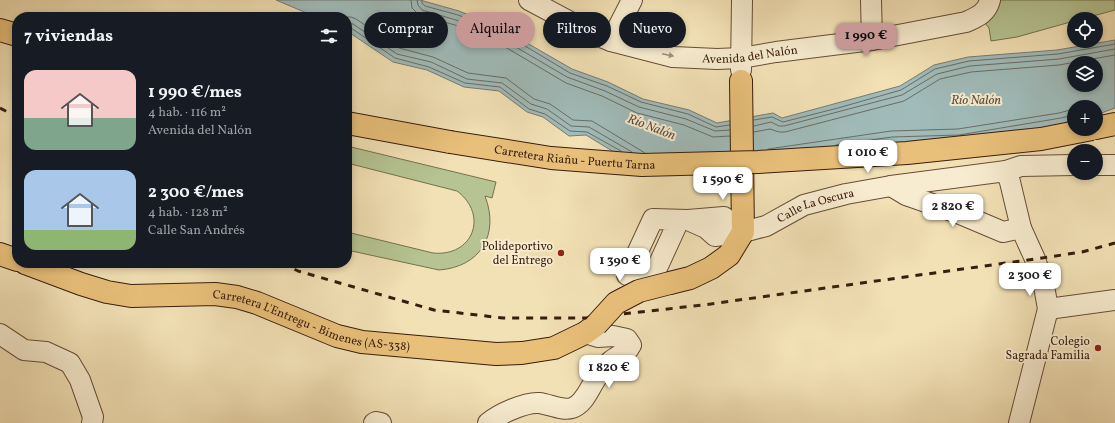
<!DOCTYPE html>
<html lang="es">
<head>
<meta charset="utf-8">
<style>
	:root { --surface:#171b24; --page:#242831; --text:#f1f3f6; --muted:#9ea1a6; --accent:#c59692 }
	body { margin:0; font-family:Vollkorn,serif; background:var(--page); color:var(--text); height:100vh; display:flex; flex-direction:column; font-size:15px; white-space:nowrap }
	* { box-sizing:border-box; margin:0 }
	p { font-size:13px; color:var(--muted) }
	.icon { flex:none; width:22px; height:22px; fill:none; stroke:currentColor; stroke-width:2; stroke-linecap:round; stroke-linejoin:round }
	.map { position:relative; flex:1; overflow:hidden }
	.panel { position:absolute; left:12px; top:12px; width:340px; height:256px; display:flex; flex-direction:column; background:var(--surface); border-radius:16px; box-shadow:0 2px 6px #0003 }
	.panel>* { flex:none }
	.banner { position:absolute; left:364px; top:12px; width:380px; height:36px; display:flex; gap:8px }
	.tools { position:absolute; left:1067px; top:12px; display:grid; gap:8px }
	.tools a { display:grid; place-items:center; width:36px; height:36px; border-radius:50%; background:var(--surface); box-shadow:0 2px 6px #0003; font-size:20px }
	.price { position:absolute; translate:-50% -34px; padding:0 9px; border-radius:8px; background:#fff; color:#222; font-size:13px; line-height:26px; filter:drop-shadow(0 1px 2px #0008) }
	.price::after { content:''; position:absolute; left:50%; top:24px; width:12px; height:9px; margin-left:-6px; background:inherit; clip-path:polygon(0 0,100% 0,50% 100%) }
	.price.active { background:var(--accent); color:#111 }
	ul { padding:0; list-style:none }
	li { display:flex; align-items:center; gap:12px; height:100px; padding:0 12px }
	li span { display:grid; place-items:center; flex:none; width:112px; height:80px; border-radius:12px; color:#555 }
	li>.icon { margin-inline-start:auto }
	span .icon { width:48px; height:48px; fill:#fffc; stroke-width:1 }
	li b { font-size:17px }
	h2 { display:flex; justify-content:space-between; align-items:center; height:48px; padding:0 12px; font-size:17px }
	.tag { padding:0 14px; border-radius:18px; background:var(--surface); box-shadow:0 2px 6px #0003; font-size:14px; line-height:36px }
	.tag.active { background:var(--accent); color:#111 }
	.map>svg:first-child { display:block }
</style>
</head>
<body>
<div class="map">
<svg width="1115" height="423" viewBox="0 0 1115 423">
	<rect width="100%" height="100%" fill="#f2e1b5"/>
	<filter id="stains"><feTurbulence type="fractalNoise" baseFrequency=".005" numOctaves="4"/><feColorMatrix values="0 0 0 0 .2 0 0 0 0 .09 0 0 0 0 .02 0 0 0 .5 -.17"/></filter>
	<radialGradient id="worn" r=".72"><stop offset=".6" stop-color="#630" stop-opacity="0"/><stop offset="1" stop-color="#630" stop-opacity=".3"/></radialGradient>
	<g fill="#b5c492" stroke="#777050">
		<path d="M990 0H1115V10L1082 19H1074V21L1017 37 991 41 989 28 979 16Z"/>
		<path d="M347 146 496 182 492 198 485 196C500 235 480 267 439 270L347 250V232L433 253C473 257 489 215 457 191L347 163Z"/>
	</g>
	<path fill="#a0bbb9" stroke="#777b74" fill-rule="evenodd" d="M276 0H420L459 11 501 28 572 69 608 82 643 99 689 110 717 123 773 113 782 118 900 86 934 65 968 57 1057 50 1115 40V108L1096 115V107H1074V123L1063 127 892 146 701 175 645 171 586 135 569 136 543 117 527 112 499 91 464 87 427 70 393 62 347 31V17H316ZM1074 63H1096V85H1074Z"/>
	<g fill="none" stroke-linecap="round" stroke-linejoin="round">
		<g stroke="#6c6c63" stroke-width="1">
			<path d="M411 0 412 8 419 15 455 25 495 41 566 83 602 96 637 113 684 125 713 137 730 136"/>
			<path d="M417 0 418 5 422 10 456 20 497 36 567 77 605 91 639 107 686 119 715 131 730 130"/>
			<path d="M422 0V3L425 6 458 15 500 31 570 73 607 86 641 102 688 114 716 127 730 125"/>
			<path d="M344 17H351L356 19 399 48 433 57 468 73 506 78 534 99 550 104 573 120 592 121 645 153"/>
			<path d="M347 23 353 24 397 54 431 62 467 79 502 83 531 104 547 109 571 126 589 127 632 152"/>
			<path d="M347 28H351L395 58 429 67 465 83 500 87 529 109 545 114 570 131 587 132 621 151"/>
			<path d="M754 120 772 117 783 122 838 108 901 90 935 69 969 61 1058 54 1115 44"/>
			<path d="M754 126 771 122 779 126H784L902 95 937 74 970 66 1059 59 1115 49"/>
			<path d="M754 132 770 129 779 132H785L904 101 940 79 971 72 1059 65 1115 55"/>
			<path d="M836 145 892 137 959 135 1061 118 1074 115"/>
			<path d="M768 149 891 131 958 129 1059 113 1074 109"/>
		</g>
		<defs>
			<g id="minor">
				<path id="s1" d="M529 0 591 33 611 41 673 57 717 59 741 58 776 52 872 40 966 22C977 17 987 13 990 0"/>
				<path d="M871 0 872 40"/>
				<path d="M611 41 632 0"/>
				<path d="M741 70 742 0"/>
				<path d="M1096 165H1115"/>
				<path d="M1006 171 1010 182 1021 228 1035 259 1044 286 1048 309 1019 423"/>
				<path d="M891 186 906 195 958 213 1003 232 1021 228"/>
				<path d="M679 220 657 268 627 275 653 219 688 220 724 217 743 232"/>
				<path id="s2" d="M688 220 706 228 715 236 743 232 766 226 804 205 846 194 891 186 1006 171 1021 166 1074 165"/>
				<path d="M1048 309 1115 300"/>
				<path d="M0 334 24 350 46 352 70 363 80 380 93 417 92 423"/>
				<path d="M374 423 376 422 381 423"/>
				<path d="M488 423C499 414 525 402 539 403 549 404 562 411 572 408 585 404 590 386 598 376 603 369 608 362 615 358 623 352 625 356 631 345L627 339 613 336 598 337 585 333"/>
			</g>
			<g id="major">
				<path d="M0 30 17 35"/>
				<path d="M347 123 450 142"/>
				<path d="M1096 128 1115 124"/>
				<path d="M0 254 17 260"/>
				<path id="s3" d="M25 263 81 284 107 292 131 296 215 294 237 297 257 303 337 336 362 342 496 354 522 353 554 348 585 333 596 325"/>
				<path d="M670 283 690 278 711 268 729 255 743 232 741 81"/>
			</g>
		</defs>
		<use href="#minor" stroke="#674d37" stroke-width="22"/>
		<use href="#major" stroke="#391c0d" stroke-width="24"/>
		<use href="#minor" stroke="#f7eccf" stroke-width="20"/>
		<use href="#major" stroke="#e9c07a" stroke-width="22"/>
		<g stroke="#391c0d" stroke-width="3" stroke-dasharray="7 7" stroke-linecap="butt">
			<path d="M0 108 17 117"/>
			<path d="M282 263 298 271 434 310 503 318H586L703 305 1035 259 1082 252 1115 243"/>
		</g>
		<defs>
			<g id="major-bridge">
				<path id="s4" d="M450 142 551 158 642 165 758 162 907 153 1041 139 1092 129"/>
				<path d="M596 325 616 303 639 291 670 283"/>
			</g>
		</defs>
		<use href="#major-bridge" stroke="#391c0d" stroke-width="24" stroke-linecap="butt"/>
		<use href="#major-bridge" stroke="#e9c07a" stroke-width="22"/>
	</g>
	<defs><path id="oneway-solid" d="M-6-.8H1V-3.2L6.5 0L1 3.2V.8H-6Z"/></defs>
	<use fill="#a28e78" href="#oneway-solid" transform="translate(668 55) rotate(12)"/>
	<g fill="#8f2418" stroke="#f7eccf" stroke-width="1.5">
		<circle cx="561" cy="253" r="4"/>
		<circle cx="1098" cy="348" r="4"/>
	</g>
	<g text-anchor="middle" stroke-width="4" stroke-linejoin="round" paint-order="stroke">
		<g font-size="12" fill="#391c0d" stroke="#f7eccf">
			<text dy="4" stroke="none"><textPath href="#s1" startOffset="233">Avenida del Nalón</textPath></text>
			<text dy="4" stroke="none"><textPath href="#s4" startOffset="126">Carretera Riañu - Puertu Tarna</textPath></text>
			<text dy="4" stroke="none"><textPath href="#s2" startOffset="138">Calle La Oscura</textPath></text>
			<text dy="4" stroke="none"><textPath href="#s3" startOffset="296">Carretera L'Entregu - Bimenes (AS-338)</textPath></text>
		</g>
		<g font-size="12" fill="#391c0d" stroke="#f7eccf" text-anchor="end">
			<text x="553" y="250">Polideportivo<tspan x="553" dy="14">del Entrego</tspan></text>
			<text x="1090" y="345">Colegio<tspan x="1090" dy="14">Sagrada Familia</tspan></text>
		</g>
		<g font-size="13" font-style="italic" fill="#584c41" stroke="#f7eccf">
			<text x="976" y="104">Río Nalón</text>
			<text transform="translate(652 126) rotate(21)" y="5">Río Nalón</text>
		</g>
	</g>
	<rect width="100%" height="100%" filter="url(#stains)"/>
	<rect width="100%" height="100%" fill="url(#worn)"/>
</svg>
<div class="tools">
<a><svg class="icon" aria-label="locate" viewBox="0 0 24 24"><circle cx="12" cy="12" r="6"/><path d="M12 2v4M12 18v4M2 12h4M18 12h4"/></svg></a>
<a><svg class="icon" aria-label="layers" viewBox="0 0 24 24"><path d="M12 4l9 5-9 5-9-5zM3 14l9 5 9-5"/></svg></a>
<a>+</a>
<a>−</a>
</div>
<b class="price active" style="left:866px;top:57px">1 990 €</b>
<b class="price" style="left:868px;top:174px">1 010 €</b>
<b class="price" style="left:723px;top:201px">1 590 €</b>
<b class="price" style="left:953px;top:228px">2 820 €</b>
<b class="price" style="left:620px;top:282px">1 390 €</b>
<b class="price" style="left:1030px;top:297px">2 300 €</b>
<b class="price" style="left:609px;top:389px">1 820 €</b>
<div class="banner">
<a class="tag">Comprar</a>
<a class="tag active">Alquilar</a>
<a class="tag">Filtros</a>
<a class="tag">Nuevo</a>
</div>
<section class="panel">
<h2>7 viviendas<svg class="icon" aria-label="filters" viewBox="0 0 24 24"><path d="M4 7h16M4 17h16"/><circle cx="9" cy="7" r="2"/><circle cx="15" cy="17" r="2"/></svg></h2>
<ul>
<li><span style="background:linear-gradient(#f6c9c9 60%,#7fa58c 0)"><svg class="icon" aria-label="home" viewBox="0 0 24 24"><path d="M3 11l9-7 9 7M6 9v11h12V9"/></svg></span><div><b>1 990 €/mes</b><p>4 hab. · 116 m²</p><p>Avenida del Nalón</p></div></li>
<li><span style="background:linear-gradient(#a9c7e8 75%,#8fb573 0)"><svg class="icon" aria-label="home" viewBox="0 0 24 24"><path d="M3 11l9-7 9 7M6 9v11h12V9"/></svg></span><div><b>2 300 €/mes</b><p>4 hab. · 128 m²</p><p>Calle San Andrés</p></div></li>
</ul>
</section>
</div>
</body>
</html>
